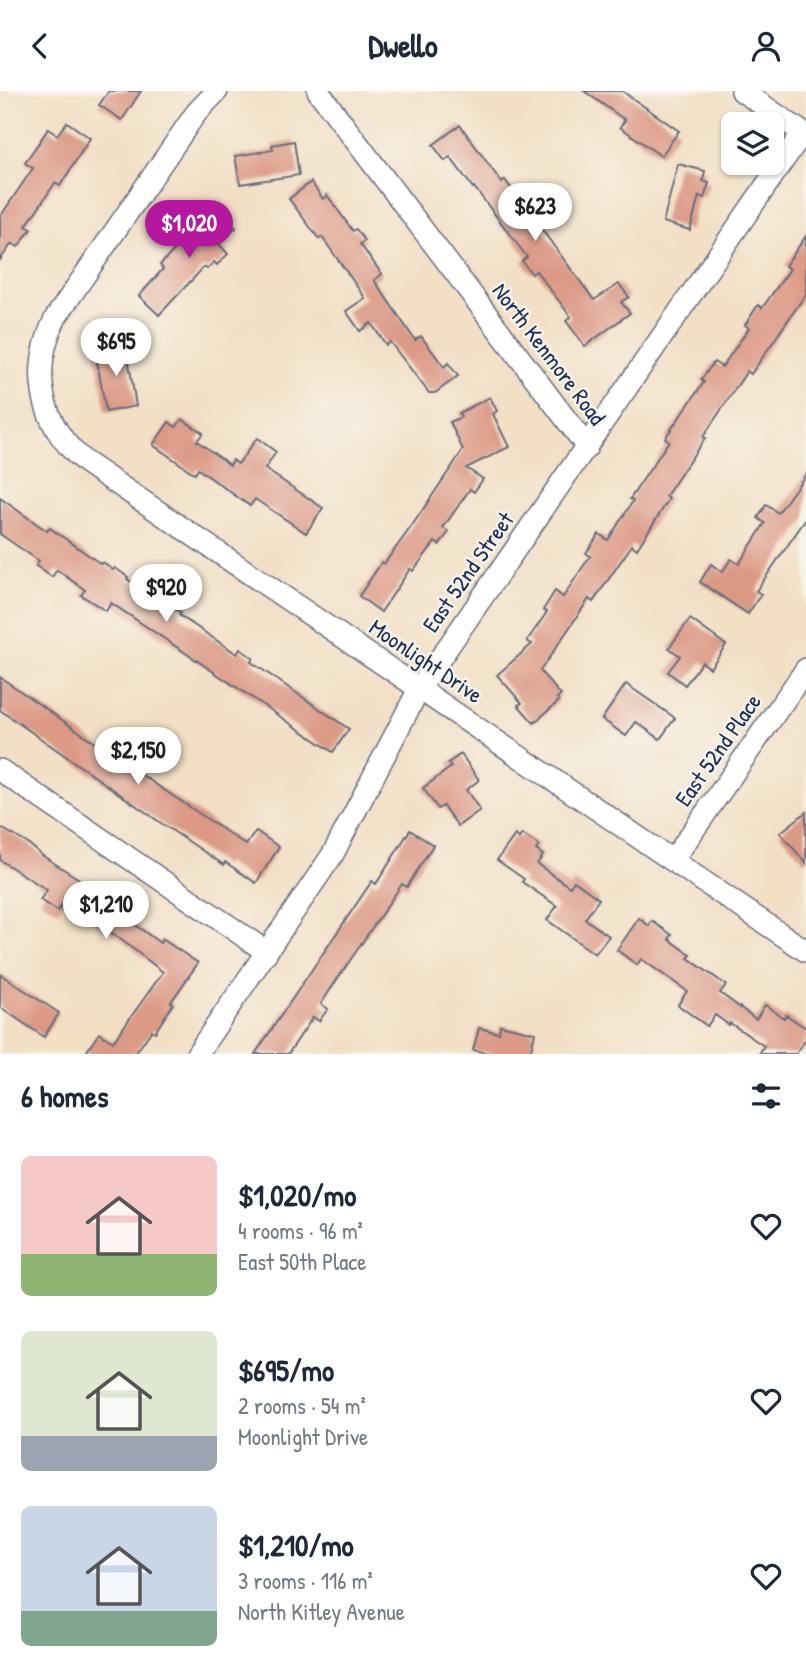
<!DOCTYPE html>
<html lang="en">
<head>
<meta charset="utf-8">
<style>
	:root { --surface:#fff; --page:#f2f2f3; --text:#1f2937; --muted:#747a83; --accent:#b5179e }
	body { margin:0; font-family:"Patrick Hand",sans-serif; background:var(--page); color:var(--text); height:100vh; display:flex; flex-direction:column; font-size:26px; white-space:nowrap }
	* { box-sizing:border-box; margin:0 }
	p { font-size:23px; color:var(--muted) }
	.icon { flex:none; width:38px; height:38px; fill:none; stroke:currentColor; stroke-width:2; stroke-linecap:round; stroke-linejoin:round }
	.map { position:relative; height:963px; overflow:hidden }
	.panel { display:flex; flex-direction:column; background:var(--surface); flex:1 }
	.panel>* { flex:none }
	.tools { position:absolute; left:721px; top:21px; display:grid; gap:14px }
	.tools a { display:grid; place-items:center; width:63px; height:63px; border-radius:10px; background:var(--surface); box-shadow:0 2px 5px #0004; font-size:35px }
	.price { position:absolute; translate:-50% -60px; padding:0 16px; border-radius:24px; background:#fff; color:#222; font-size:23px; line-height:46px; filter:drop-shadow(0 2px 4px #0008) }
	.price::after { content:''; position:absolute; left:50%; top:42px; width:21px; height:16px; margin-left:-10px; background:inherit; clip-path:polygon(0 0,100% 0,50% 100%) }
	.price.active { background:var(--accent); color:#fff }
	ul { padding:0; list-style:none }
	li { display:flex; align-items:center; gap:21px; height:175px; padding:0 21px }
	li span { display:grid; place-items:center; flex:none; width:196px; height:140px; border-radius:10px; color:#555 }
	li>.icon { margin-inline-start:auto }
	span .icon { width:84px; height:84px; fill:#fffc; stroke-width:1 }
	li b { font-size:30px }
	h2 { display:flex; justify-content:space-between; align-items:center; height:84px; padding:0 21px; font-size:30px }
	header { display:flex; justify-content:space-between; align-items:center; height:91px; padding:0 21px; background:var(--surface); font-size:32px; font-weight:700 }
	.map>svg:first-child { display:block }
</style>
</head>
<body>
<header><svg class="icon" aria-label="back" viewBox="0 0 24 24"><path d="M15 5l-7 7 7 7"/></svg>Dwello<svg class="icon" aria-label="person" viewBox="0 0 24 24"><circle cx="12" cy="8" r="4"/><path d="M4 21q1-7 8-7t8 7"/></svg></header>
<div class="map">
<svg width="806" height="963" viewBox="0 0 806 963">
	<rect width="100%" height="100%" fill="#f7f3e8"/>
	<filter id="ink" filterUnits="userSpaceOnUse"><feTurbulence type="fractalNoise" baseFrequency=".0143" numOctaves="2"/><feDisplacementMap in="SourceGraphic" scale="14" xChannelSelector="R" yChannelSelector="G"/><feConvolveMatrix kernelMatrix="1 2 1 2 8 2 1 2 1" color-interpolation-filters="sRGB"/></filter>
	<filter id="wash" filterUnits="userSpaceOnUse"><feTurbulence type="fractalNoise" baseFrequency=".00686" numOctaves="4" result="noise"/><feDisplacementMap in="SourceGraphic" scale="28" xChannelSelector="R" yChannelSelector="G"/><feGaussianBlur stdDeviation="1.57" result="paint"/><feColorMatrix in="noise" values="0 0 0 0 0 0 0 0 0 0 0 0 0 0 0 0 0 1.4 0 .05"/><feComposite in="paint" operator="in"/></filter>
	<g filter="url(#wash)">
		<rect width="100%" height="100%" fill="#f2dfc4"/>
		<g id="blocks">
			<g fill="#dc9984">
				<path d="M109 0H141L122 29 99 14Z"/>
				<path d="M584 0H622L679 40 661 65 620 36 625 29Z"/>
				<path d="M67 31 90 47 60 95 55 92 26 135 31 138 18 156 12 152 0 169V126L33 77 25 72 48 38 57 44Z"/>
				<path d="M460 34 502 92 505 89 594 209 619 193 629 206 621 211 630 222 585 255 566 230 571 226 536 180 532 183 522 170 527 166 474 96 473 97 450 66 445 70 433 54Z"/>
				<path d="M294 50 299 84 240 93 235 65 273 59 272 54Z"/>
				<path d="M678 73 705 80 703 90 709 92 704 107 699 105 690 139 663 131Z"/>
				<path d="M311 91 323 108 327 104 353 140 356 138 365 150 360 153 382 183 374 189 415 249 421 245 444 276 448 272 458 285 435 302H429L390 251 386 254 371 232 360 240 346 220 365 207 322 146 319 148 289 108Z"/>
				<path d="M211 118H217L236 137 219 153 228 163 217 174 214 171 207 178 204 176 159 224 139 205 163 178 160 174 181 152 179 150Z"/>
				<path d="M806 145V203L751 283 747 280 703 346 705 347 666 405 669 408 637 458 632 454 593 511 589 508 540 580 561 604 557 607 559 610 534 632 518 614 522 612 497 584 532 553 527 550 547 521 543 519 555 500 563 506 590 465 586 462 599 443 608 449 633 410 630 408 669 350 665 347 704 291 701 289 714 271 722 276 749 237 745 234 758 214 762 217 790 178 785 175Z"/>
				<path d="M126 254 136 315 106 321 95 259Z"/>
				<path d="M490 306 497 320 493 323 509 356 466 377 483 388 474 401 470 398 443 437 449 441 439 454 435 451 413 480 410 478 381 521 359 505 382 471 384 473 411 436 463 359 450 331 461 326 459 322Z"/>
				<path d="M182 328 203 342 197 350 230 374 233 369 238 373 257 347 276 361 265 378 323 417 306 442 255 408 250 415 198 378 195 383 153 354 169 331 176 336Z"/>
				<path d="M806 383V428L756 500 761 503 748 523 700 491 711 473 722 481 731 468 739 473 765 432 758 427 766 414 778 422Z"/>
				<path d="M0 407 47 440 50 437 101 473 103 471 113 479 115 477 128 486 127 488 165 513 166 512 181 522 179 524 237 563 240 558 253 567 251 571 349 638 333 661 111 512 106 520 81 504 85 499 57 479 52 486 36 475 39 470 0 443Z"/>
				<path d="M690 528 726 554 710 577 702 571 685 594 668 581 680 565 669 557Z"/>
				<path d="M0 586 120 669 124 663 143 677 139 682 246 754 256 740 279 756 256 792 225 771 224 774 161 732 0 619Z"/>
				<path d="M626 593 675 627 660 648 636 631 626 645 602 628Z"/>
				<path d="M461 663 479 689 466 699 480 719 458 735 443 715 438 718 423 697 451 676 448 672Z"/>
				<path d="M806 721V772L780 742Z"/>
				<path d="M0 736 30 754 43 765 87 793 86 795 129 823 126 827 160 852 162 848 198 872 171 911 173 913 155 941 152 939 135 963H85L99 942 113 951 163 881 115 844 63 812 58 820 40 809 47 799 0 769Z"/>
				<path d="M410 739 433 754 407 796 402 793 336 890 321 913 328 918 319 930 313 926 288 963H255L372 790 376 793Z"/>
				<path d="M522 743 539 754 536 759 543 764 537 773 570 796 574 790 599 808 585 828 609 845 595 863 547 829 557 815 522 791 524 788 497 769 515 744 519 747Z"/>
				<path d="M639 827 649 835 652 830 672 844 669 848 691 864 688 867 726 894 720 902 756 928 765 914 784 927 786 924 806 937V948L796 963H759L764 955 730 932 729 934 715 924 707 935 678 914 687 900 641 868 637 874 617 859Z"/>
				<path d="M0 883 59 922 44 946 0 916Z"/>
				<path d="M500 934 535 942 530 963H492L473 959 479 937 499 942Z"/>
			</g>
		</g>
	</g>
	<g filter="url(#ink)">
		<use href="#blocks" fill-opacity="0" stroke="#666d82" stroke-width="2"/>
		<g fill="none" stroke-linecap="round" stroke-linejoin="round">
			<defs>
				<g id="minor">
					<path d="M217 0 196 22 56 226C30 278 39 333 85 371L806 860"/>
					<path d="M318 0 587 356"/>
					<path d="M742 0 806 44"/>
					<path d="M0 679 267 861"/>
					<path d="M673 769 806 578"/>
					<path d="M197 963 333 763 419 598 803 41"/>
				</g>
			</defs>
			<use href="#minor" stroke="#666d82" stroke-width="24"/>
			<use href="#minor" stroke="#fff" stroke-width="21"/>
		</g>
	</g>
	<g text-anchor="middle" stroke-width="5" stroke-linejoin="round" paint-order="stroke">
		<g font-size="23" fill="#1b2f5e" stroke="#f7f3e8">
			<text transform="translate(549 263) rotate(53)" y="8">North Kenmore Road</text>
			<text transform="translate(468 481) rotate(-55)" y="8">East 52nd Street</text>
			<text transform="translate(426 570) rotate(34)" y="8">Moonlight Drive</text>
			<text transform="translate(718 659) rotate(-55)" y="8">East 52nd Place</text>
		</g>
	</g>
</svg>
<div class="tools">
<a><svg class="icon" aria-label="layers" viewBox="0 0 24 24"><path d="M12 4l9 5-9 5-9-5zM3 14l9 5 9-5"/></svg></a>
</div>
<b class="price" style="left:535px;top:152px">$623</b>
<b class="price active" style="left:189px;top:169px">$1,020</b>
<b class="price" style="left:116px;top:287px">$695</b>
<b class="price" style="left:166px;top:533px">$920</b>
<b class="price" style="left:138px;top:696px">$2,150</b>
<b class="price" style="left:106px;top:850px">$1,210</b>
</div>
<section class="panel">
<h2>6 homes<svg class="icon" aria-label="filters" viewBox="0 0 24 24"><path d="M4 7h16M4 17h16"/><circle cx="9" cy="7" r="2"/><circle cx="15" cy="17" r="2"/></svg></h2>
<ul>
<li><span style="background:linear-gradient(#f6c9c9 70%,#8fb573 0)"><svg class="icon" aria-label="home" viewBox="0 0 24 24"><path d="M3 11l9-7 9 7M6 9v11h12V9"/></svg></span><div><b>$1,020/mo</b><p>4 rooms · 96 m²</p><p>East 50th Place</p></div><svg class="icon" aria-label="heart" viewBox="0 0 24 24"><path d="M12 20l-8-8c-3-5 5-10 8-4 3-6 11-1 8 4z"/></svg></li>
<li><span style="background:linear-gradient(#dfe7d0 75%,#9aa5b1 0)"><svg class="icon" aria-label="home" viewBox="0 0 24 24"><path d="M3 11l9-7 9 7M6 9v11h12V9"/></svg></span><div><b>$695/mo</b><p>2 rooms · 54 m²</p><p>Moonlight Drive</p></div><svg class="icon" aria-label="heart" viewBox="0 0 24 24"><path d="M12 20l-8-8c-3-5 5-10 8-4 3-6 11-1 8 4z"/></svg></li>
<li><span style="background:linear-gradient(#c9d6e8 75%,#7fa58c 0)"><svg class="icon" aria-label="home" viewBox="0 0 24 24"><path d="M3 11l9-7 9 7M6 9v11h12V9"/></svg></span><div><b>$1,210/mo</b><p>3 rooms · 116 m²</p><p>North Kitley Avenue</p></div><svg class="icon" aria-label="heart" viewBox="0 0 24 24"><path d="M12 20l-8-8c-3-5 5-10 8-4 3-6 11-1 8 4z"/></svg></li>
</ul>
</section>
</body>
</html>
